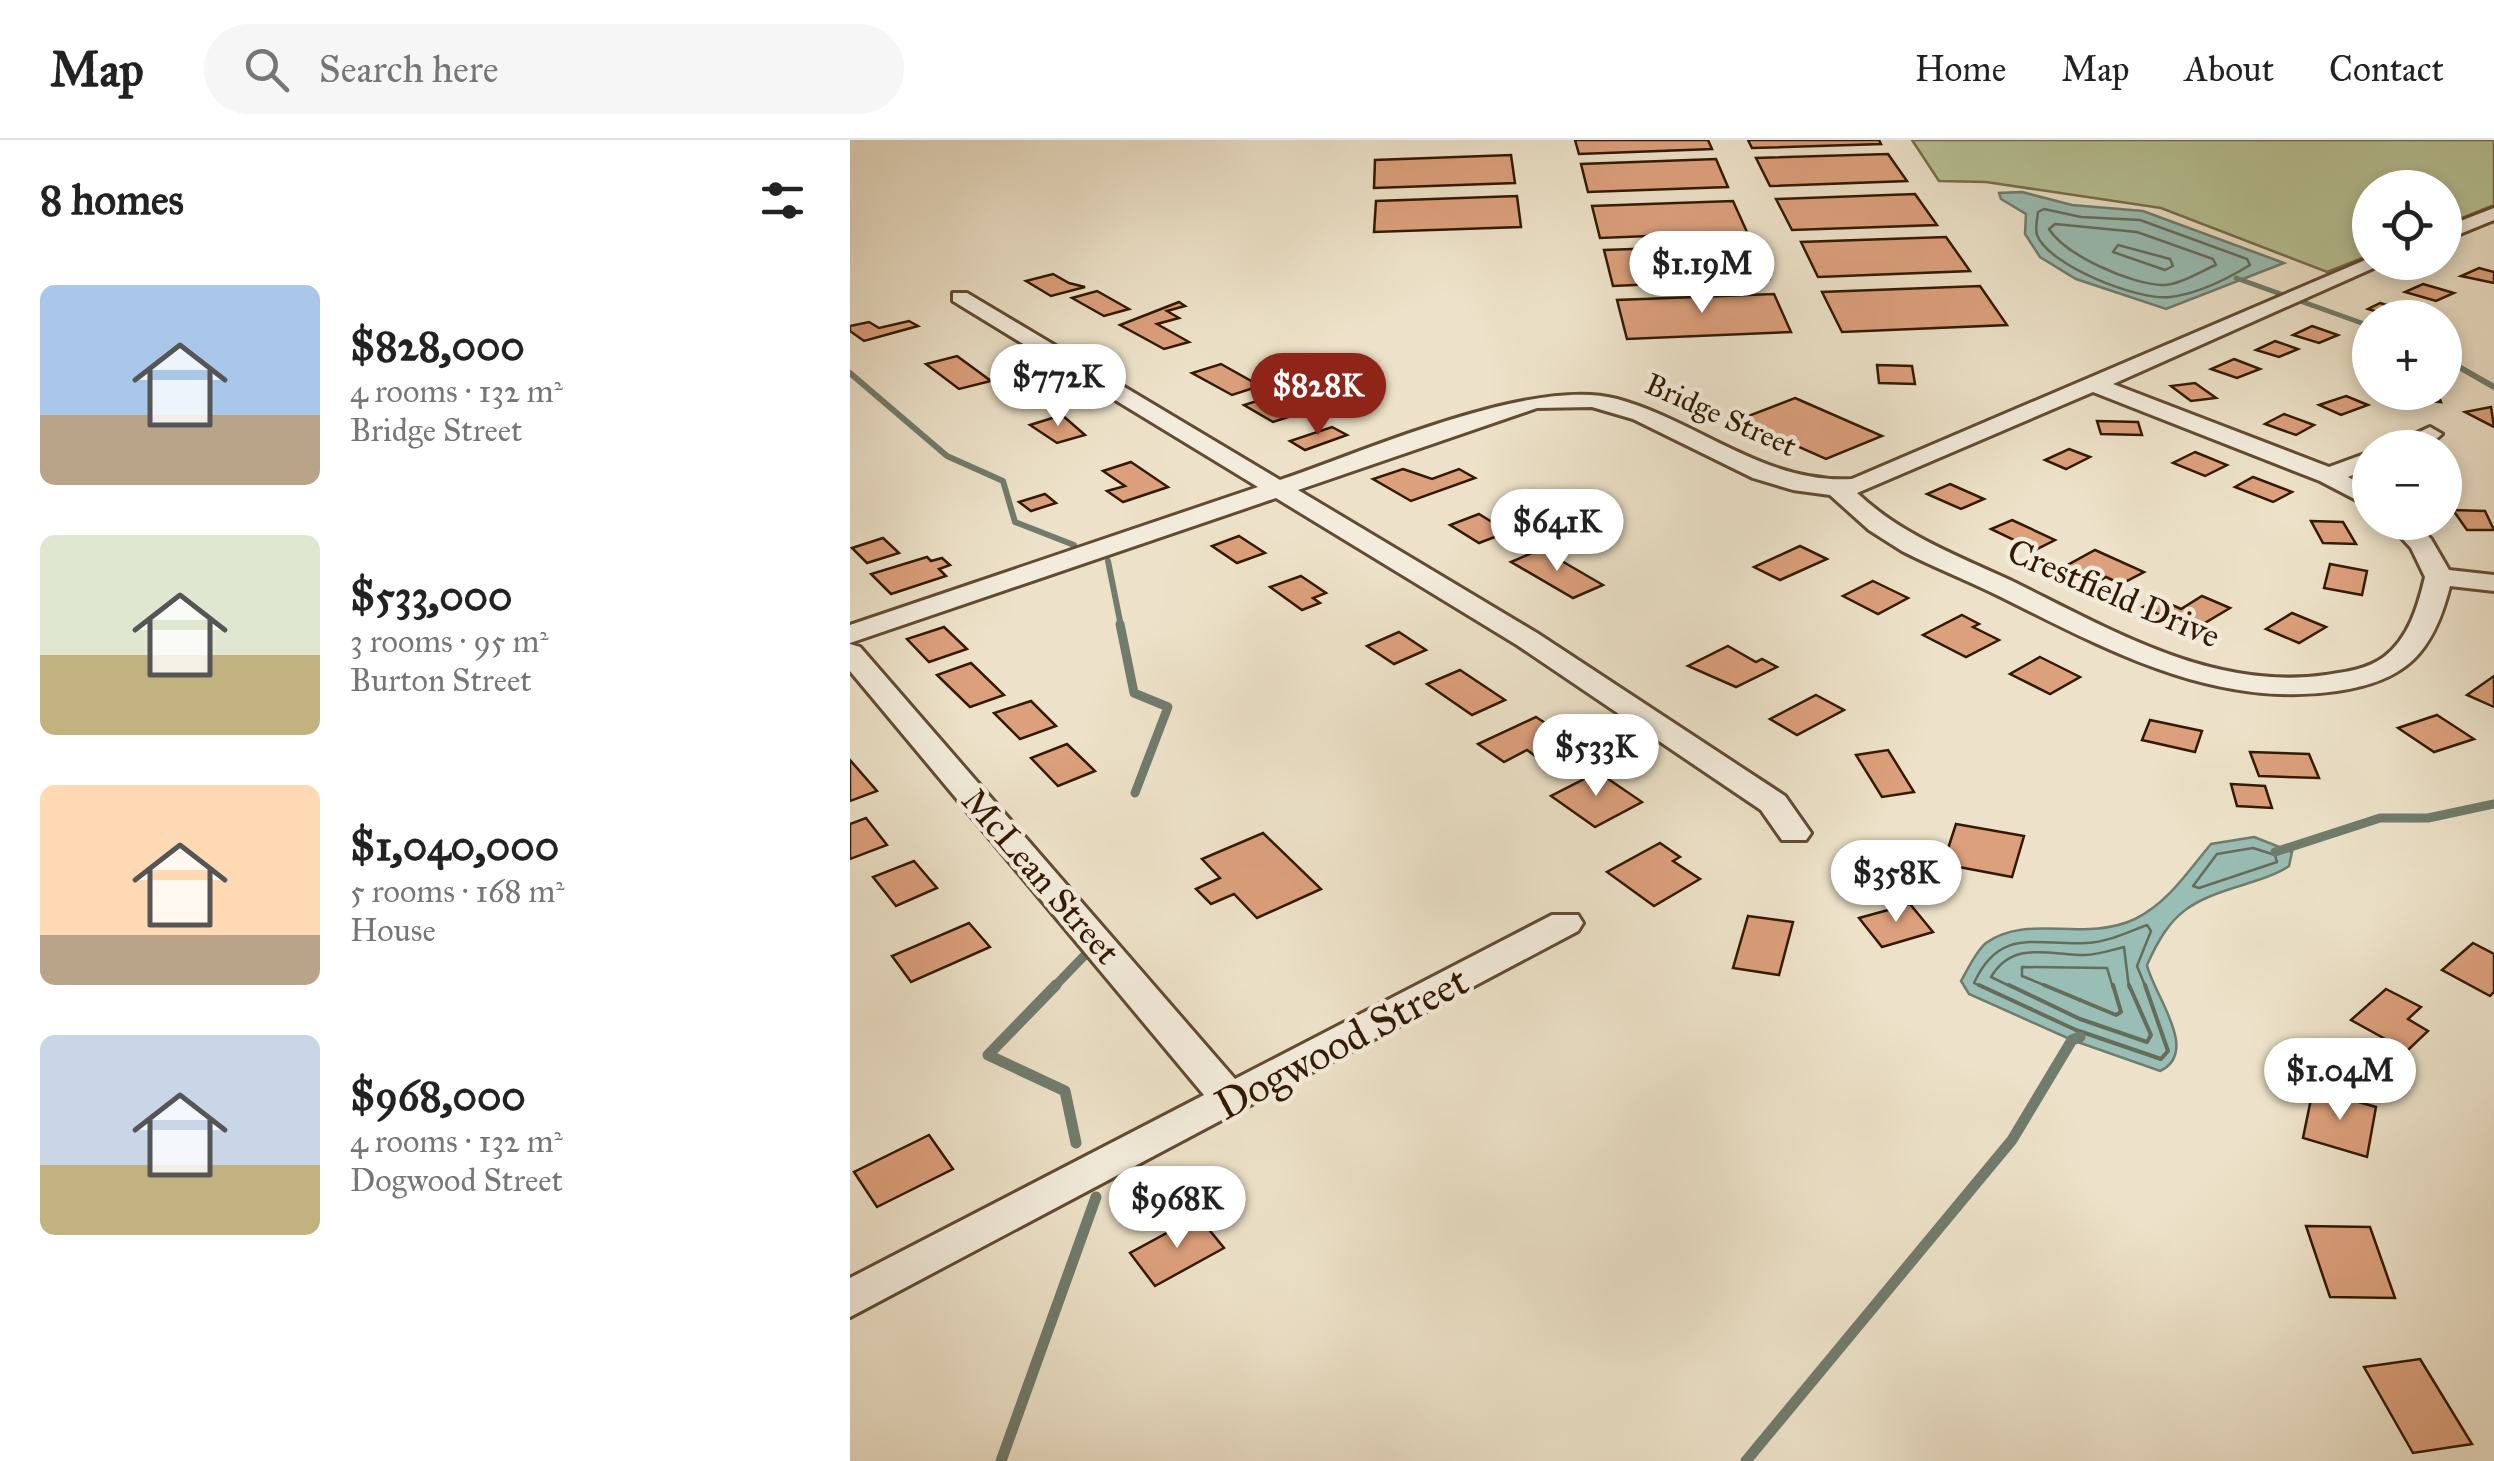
<!DOCTYPE html>
<html lang="en">
<head>
<meta charset="utf-8">
<style>
	:root { --surface:#fff; --page:#f6f6f6; --text:#222; --muted:#767676; --line:#e0e0e0; --accent:#8f2418 }
	body { margin:0; font-family:"IM FELL Great Primer",serif; background:var(--page); color:var(--text); height:100vh; display:flex; flex-direction:column; font-size:38px; white-space:nowrap }
	* { box-sizing:border-box; margin:0 }
	p { font-size:32px; color:var(--muted) }
	.icon { flex:none; width:55px; height:55px; fill:none; stroke:currentColor; stroke-width:2; stroke-linecap:round; stroke-linejoin:round }
	.map { position:relative; flex:1; overflow:hidden }
	.side { display:flex; flex-direction:column; background:var(--surface); width:850px }
	.side>* { flex:none }
	.controls { position:absolute; left:1502px; top:30px; display:grid; gap:20px }
	.controls a { display:grid; place-items:center; width:110px; height:110px; border-radius:50%; background:var(--surface); box-shadow:0 5px 15px #0003; font-size:50px }
	.price { position:absolute; translate:-50% -85px; padding:0 22px; border-radius:35px; background:#fff; color:#222; font-size:32px; line-height:65px; filter:drop-shadow(0 2px 5px #0008) }
	.price::after { content:''; position:absolute; left:50%; top:60px; width:30px; height:22px; margin-left:-15px; background:inherit; clip-path:polygon(0 0,100% 0,50% 100%) }
	.price.selected { background:var(--accent); color:#fff }
	ul { padding:0; list-style:none }
	li { display:flex; align-items:center; gap:30px; height:250px; padding:0 40px }
	li span { display:grid; place-items:center; flex:none; width:280px; height:200px; border-radius:15px; color:#555 }
	li>.icon { margin-inline-start:auto }
	span .icon { width:120px; height:120px; fill:#fffc; stroke-width:1 }
	li b { font-size:42px }
	h2 { display:flex; justify-content:space-between; align-items:center; height:120px; padding:0 40px; font-size:42px }
	header { display:flex; align-items:center; gap:60px; box-sizing:border-box; height:140px; padding:0 50px; background:var(--surface); border-bottom:2px solid var(--line) }
	header strong { font-size:48px }
	nav { display:flex; gap:55px; margin-inline-start:auto; font-size:35px }
	.search { width:700px; height:90px; background:var(--page); display:flex; align-items:center; gap:25px; box-sizing:border-box; padding:0 35px; border-radius:55px; color:var(--muted); font-size:38px }
	main { display:flex; flex:1; min-height:0 }
	.map>svg:first-child { display:block }
</style>
</head>
<body>
<header>
<strong>Map</strong>
<div class="search"><svg class="icon" aria-label="search" viewBox="0 0 24 24"><circle cx="10" cy="10" r="6"/><path d="M15 15l6 6"/></svg>Search here</div>
<nav><a>Home</a><a>Map</a><a>About</a><a>Contact</a></nav>
</header>
<main>
<section class="side">
<h2>8 homes<svg class="icon" aria-label="filters" viewBox="0 0 24 24"><path d="M4 7h16M4 17h16"/><circle cx="9" cy="7" r="2"/><circle cx="15" cy="17" r="2"/></svg></h2>
<ul>
<li><span style="background:linear-gradient(#a9c7e8 65%,#b9a48a 0)"><svg class="icon" aria-label="home" viewBox="0 0 24 24"><path d="M3 11l9-7 9 7M6 9v11h12V9"/></svg></span><div><b>$828,000</b><p>4 rooms · 132 m²</p><p>Bridge Street</p></div></li>
<li><span style="background:linear-gradient(#dfe7d0 60%,#c2b280 0)"><svg class="icon" aria-label="home" viewBox="0 0 24 24"><path d="M3 11l9-7 9 7M6 9v11h12V9"/></svg></span><div><b>$533,000</b><p>3 rooms · 95 m²</p><p>Burton Street</p></div></li>
<li><span style="background:linear-gradient(#ffd9b3 75%,#b9a48a 0)"><svg class="icon" aria-label="home" viewBox="0 0 24 24"><path d="M3 11l9-7 9 7M6 9v11h12V9"/></svg></span><div><b>$1,040,000</b><p>5 rooms · 168 m²</p><p>House</p></div></li>
<li><span style="background:linear-gradient(#c9d6e8 65%,#c2b280 0)"><svg class="icon" aria-label="home" viewBox="0 0 24 24"><path d="M3 11l9-7 9 7M6 9v11h12V9"/></svg></span><div><b>$968,000</b><p>4 rooms · 132 m²</p><p>Dogwood Street</p></div></li>
</ul>
</section>
<div class="map">
<svg width="1644" height="1321" viewBox="0 0 1644 1321">
	<rect width="100%" height="100%" fill="#ede2c9"/>
	<filter id="stains"><feTurbulence type="fractalNoise" baseFrequency=".002" numOctaves="4"/><feColorMatrix values="0 0 0 0 .2 0 0 0 0 .09 0 0 0 0 .02 0 0 0 .5 -.17"/></filter>
	<radialGradient id="worn" r=".72"><stop offset=".6" stop-color="#630" stop-opacity="0"/><stop offset="1" stop-color="#630" stop-opacity=".3"/></radialGradient>
	<path fill="#b8c396" stroke="#766e4b" stroke-width="2.5" d="M1062 0H1644V65L1595 85V48H1520V115L1477 132 1311 68 1136 42 1089 41Z"/>
	<g fill="#99beb5" stroke="#707c6d" stroke-width="2.5">
		<path d="M1172 52 1222 65 1293 71 1434 123 1316 169 1226 139 1190 117 1175 94 1176 74 1151 59 1149 53Z"/>
		<path d="M1404 697 1442 712 1439 726C1426 735 1411 739 1396 744 1340 761 1321 771 1297 825 1303 854 1351 912 1310 931L1222 900 1119 854 1111 841C1118 829 1126 811 1136 803 1177 773 1234 803 1285 779 1318 763 1338 731 1361 704Z"/>
	</g>
	<g fill="none" stroke-linecap="round" stroke-linejoin="round">
		<g stroke="#666c5a" stroke-width="2.5">
			<path d="M1194 69 1231 77 1290 80 1397 119 1400 125C1377 139 1347 154 1320 157 1289 161 1199 126 1187 95 1185 89 1187 79 1188 72Z"/>
			<path d="M1205 84 1287 92 1363 119 1366 125C1351 131 1329 145 1313 145 1282 145 1215 115 1199 89Z"/>
			<path d="M1268 105 1320 119 1323 126 1315 130 1263 112Z"/>
			<path d="M1403 708 1425 715 1427 722 1349 748 1343 746 1367 714Z"/>
			<path d="M1134 848 1124 843C1150 786 1187 806 1237 803 1258 802 1278 792 1297 785L1301 791 1287 826 1296 848"/>
			<path d="M1164 848 1141 837C1163 800 1199 815 1235 815 1248 815 1261 810 1274 807L1279 848"/>
			<path d="M1201 848 1172 836V827L1257 828 1263 848"/>
		</g>
		<g stroke="#666c5a" stroke-width="4">
			<path d="M1129 845 1226 890 1311 919 1318 911 1295 845"/>
			<path d="M1159 845 1230 879 1297 902 1301 895 1279 845"/>
			<path d="M1194 845 1266 875 1271 872 1263 845"/>
		</g>
		<path stroke="#707c6d" stroke-width="5" d="M1386 138 1520 186"/>
		<g stroke="#707c6d" stroke-width="6">
			<path d="M1595 219 1644 247"/>
			<path d="M0 233 97 316 153 341 165 382 224 405"/>
			<path d="M258 421 271 486"/>
		</g>
		<g stroke="#707c6d" stroke-width="9">
			<path d="M270 484 284 553 318 567 285 653"/>
			<path d="M1425 712 1530 678H1578L1644 664"/>
			<path d="M203 848 234 816"/>
		</g>
		<g stroke="#707c6d" stroke-width="11">
			<path d="M206 845 138 915 215 951 226 1003"/>
			<path d="M151 1321 246 1057"/>
			<path d="M896 1321 1162 1000 1222 900 1230 897"/>
		</g>
	</g>
	<g fill="#dca07c" stroke="#331900" stroke-width="2.5">
		<path d="M725 0H858L862 9 729 14Z"/>
		<path d="M898 0H1029L1031 4 902 8Z"/>
		<path d="M1038 14 1057 41 920 46 906 18Z"/>
		<path d="M661 15 665 43 524 48 525 20Z"/>
		<path d="M866 19 878 47 738 52 731 24Z"/>
		<path d="M1065 54 1087 85 942 90 926 59Z"/>
		<path d="M667 56 671 87 524 92 526 61Z"/>
		<path d="M883 61 897 92 750 98 742 66Z"/>
		<path d="M1096 97 1120 131 968 137 951 102Z"/>
		<path d="M904 105 919 139 763 146 754 110Z"/>
		<path d="M1629 128 1644 132V143L1611 136Z"/>
		<path d="M203 134 219 143 235 147 201 156 176 141Z"/>
		<path d="M1573 144 1604 153 1586 161 1555 152Z"/>
		<path d="M1130 146 1157 185 992 192 972 152Z"/>
		<path d="M247 151 279 169 254 176 222 158Z"/>
		<path d="M924 154 941 192 777 199 767 160Z"/>
		<path d="M329 162 335 166 317 171 329 178 307 184 339 202 314 209 270 185Z"/>
		<path d="M1530 163 1543 167 1551 163 1569 169 1547 178 1518 169Z"/>
		<path d="M59 181 68 186 14 201 0 191V186L19 182 29 188Z"/>
		<path d="M1462 186 1488 195 1469 203 1443 195Z"/>
		<path d="M1425 201 1448 209 1429 217 1406 210Z"/>
		<path d="M107 216 141 241 109 249 76 224Z"/>
		<path d="M1384 219 1410 229 1387 238 1361 229Z"/>
		<path d="M371 224 410 246 382 255 342 233Z"/>
		<path d="M1027 225 1062 226 1065 244 1029 243Z"/>
		<path d="M1345 243 1366 258 1341 261 1321 246Z"/>
		<path d="M1552 252H1587L1591 262 1554 259Z"/>
		<path d="M423 256 451 273 423 282 394 265Z"/>
		<path d="M1496 256 1518 265 1491 275 1469 265Z"/>
		<path d="M945 258 1032 296 976 319 922 295 917 297 888 280Z"/>
		<path d="M1641 267 1644 287 1615 272Z"/>
		<path d="M1434 274 1464 285 1446 295 1415 284Z"/>
		<path d="M212 275 235 295 207 303 180 285Z"/>
		<path d="M1247 281 1288 282 1292 295 1251 294Z"/>
		<path d="M482 287 497 295 455 310 440 301Z"/>
		<path d="M1219 309 1240 317 1216 329 1195 320Z"/>
		<path d="M1345 312 1377 325 1355 336 1323 323Z"/>
		<path d="M281 322 318 347 273 362 257 351 275 346 253 331Z"/>
		<path d="M553 329 582 339 609 329 625 338 561 361 523 339Z"/>
		<path d="M1403 337 1442 352 1423 362 1385 347Z"/>
		<path d="M1100 344 1134 359 1111 369 1077 354Z"/>
		<path d="M195 354 206 363 181 371 169 362Z"/>
		<path d="M1603 370 1635 371 1644 390H1617Z"/>
		<path d="M629 374 658 392 629 403 600 385Z"/>
		<path d="M1162 380 1205 400 1185 410 1141 389Z"/>
		<path d="M1461 381 1493 382 1506 404 1473 403Z"/>
		<path d="M745 382 760 390 740 399 725 391Z"/>
		<path d="M389 396 415 413 387 423 362 406Z"/>
		<path d="M33 398 49 413 17 423 2 408Z"/>
		<path d="M950 406 977 419 930 440 904 427Z"/>
		<path d="M691 409 753 445 723 458 661 422Z"/>
		<path d="M1245 410 1294 432 1271 444 1256 437 1247 442 1214 427Z"/>
		<path d="M77 417 81 421 92 418 100 425 89 429 96 436 41 454 21 434Z"/>
		<path d="M1480 424 1517 431 1512 455 1474 448Z"/>
		<path d="M451 436 476 453 463 458 470 463 452 470 420 447Z"/>
		<path d="M1023 441 1058 458 1028 474 993 456Z"/>
		<path d="M1352 456 1380 468 1343 490 1293 467 1309 459 1331 469Z"/>
		<path d="M1442 473 1476 487 1449 503 1416 489Z"/>
		<path d="M1112 475 1129 484 1123 487 1149 500 1116 517 1073 495Z"/>
		<path d="M94 487 117 509 79 522 57 499Z"/>
		<path d="M549 492 576 510 544 524 517 506Z"/>
		<path d="M878 506 906 522 912 519 927 527 886 547 838 526Z"/>
		<path d="M1190 517 1230 537 1200 554 1160 534Z"/>
		<path d="M121 523 154 555 120 567 87 535Z"/>
		<path d="M610 530 655 560 622 575 577 544Z"/>
		<path d="M1644 536V567L1617 555Z"/>
		<path d="M966 555 994 570 947 595 920 579Z"/>
		<path d="M181 561 206 586 170 599 144 573Z"/>
		<path d="M1587 575 1624 599 1584 612 1548 588Z"/>
		<path d="M686 577 729 605 694 622 677 610 654 622 628 604Z"/>
		<path d="M1300 580 1352 591 1345 612 1292 600Z"/>
		<path d="M217 604 245 631 208 646 181 618Z"/>
		<path d="M1038 610 1064 652 1032 657 1006 615Z"/>
		<path d="M1400 612 1459 614 1469 638 1409 636Z"/>
		<path d="M0 620 27 651 0 661Z"/>
		<path d="M748 632 792 662 745 687 701 656Z"/>
		<path d="M1381 644 1415 646 1422 668 1387 666Z"/>
		<path d="M16 678 37 705 0 719V684Z"/>
		<path d="M1106 684 1174 696 1162 737 1093 724Z"/>
		<path d="M413 693 471 749 407 778 384 754 361 764 346 749 370 738 352 719Z"/>
		<path d="M810 703 830 717 823 721 850 739 804 766 757 732Z"/>
		<path d="M64 721 87 748 46 766 23 737Z"/>
		<path d="M1060 764 1083 792 1032 807 1009 778Z"/>
		<path d="M898 776 943 782 929 835 883 828Z"/>
		<path d="M119 783 140 807 61 842 42 816Z"/>
		<path d="M1623 803 1644 814V852L1640 856 1592 830Z"/>
		<path d="M1536 849 1571 867 1558 879 1578 891 1557 911 1501 880Z"/>
		<path d="M1463 949 1526 967 1517 1017 1453 998Z"/>
		<path d="M79 995 103 1029 27 1067 4 1032Z"/>
		<path d="M348 1076 374 1108 305 1146 280 1113Z"/>
		<path d="M1456 1086 1520 1087 1545 1158 1480 1157Z"/>
		<path d="M1570 1219 1622 1304 1563 1313 1514 1227Z"/>
	</g>
	<g fill="none" stroke-linecap="round" stroke-linejoin="round">
		<defs>
			<g id="street">
				<path d="M1644 68V80L1595 100V87Z"/>
				<path d="M1520 118V122H1537L1263 244 1479 327 1520 312V328L1498 337 1520 349V367L1470 341 1243 252 1007 353C1054 397 1109 416 1166 443 1263 491 1364 551 1476 535 1496 532 1518 529 1534 517 1559 498 1568 466 1575 437L1561 408 1537 382H1565L1581 399 1599 430 1644 435V451L1600 446C1583 513 1556 541 1487 551 1363 569 1256 509 1149 456 1117 440 1083 427 1052 411L1019 390 980 355 943 350 903 338 783 279 742 267 687 268 448 350 687 493 935 656 961 693 956 700H932L911 670 667 505 426 358 0 503V485L408 347 103 161V153H117L430 340C516 311 683 236 767 259 848 281 914 344 1002 339Z"/>
				<path d="M1580 287 1592 294C1576 310 1556 308 1535 308Z"/>
				<path d="M0 504 10 507 385 939 702 775H728L733 783 728 791 0 1177V1138L354 955 0 531Z"/>
			</g>
		</defs>
		<use href="#street" stroke="#624b32" stroke-width="6"/>
		<use href="#street" fill="#f3ecdc" fill-rule="evenodd"/>
	</g>
	<g text-anchor="middle" stroke-width="9" stroke-linejoin="round" paint-order="stroke">
		<g font-size="30" fill="#331900" stroke="#f3ecdc">
			<text transform="translate(871 275) rotate(24)" y="10">Bridge Street</text>
		</g>
		<g font-size="35" fill="#331900" stroke="#f3ecdc">
			<text transform="translate(1264 453) rotate(23)" y="12">Crestfield Drive</text>
			<text transform="translate(191 736) rotate(49)" y="12">McLean Street</text>
		</g>
		<g font-size="42" fill="#331900" stroke="#f3ecdc">
			<text transform="translate(491 902) rotate(-28)" y="15">Dogwood Street</text>
		</g>
	</g>
	<rect width="100%" height="100%" filter="url(#stains)"/>
	<rect width="100%" height="100%" fill="url(#worn)"/>
</svg>
<div class="controls">
<a><svg class="icon" aria-label="locate" viewBox="0 0 24 24"><circle cx="12" cy="12" r="6"/><path d="M12 2v4M12 18v4M2 12h4M18 12h4"/></svg></a>
<a>+</a>
<a>−</a>
</div>
<b class="price" style="left:852px;top:176px">$1.19M</b>
<b class="price" style="left:208px;top:289px">$772K</b>
<b class="price selected" style="left:468px;top:298px">$828K</b>
<b class="price" style="left:707px;top:434px">$641K</b>
<b class="price" style="left:746px;top:659px">$533K</b>
<b class="price" style="left:1046px;top:785px">$358K</b>
<b class="price" style="left:1490px;top:983px">$1.04M</b>
<b class="price" style="left:327px;top:1111px">$968K</b>
</div>
</main>
</body>
</html>
